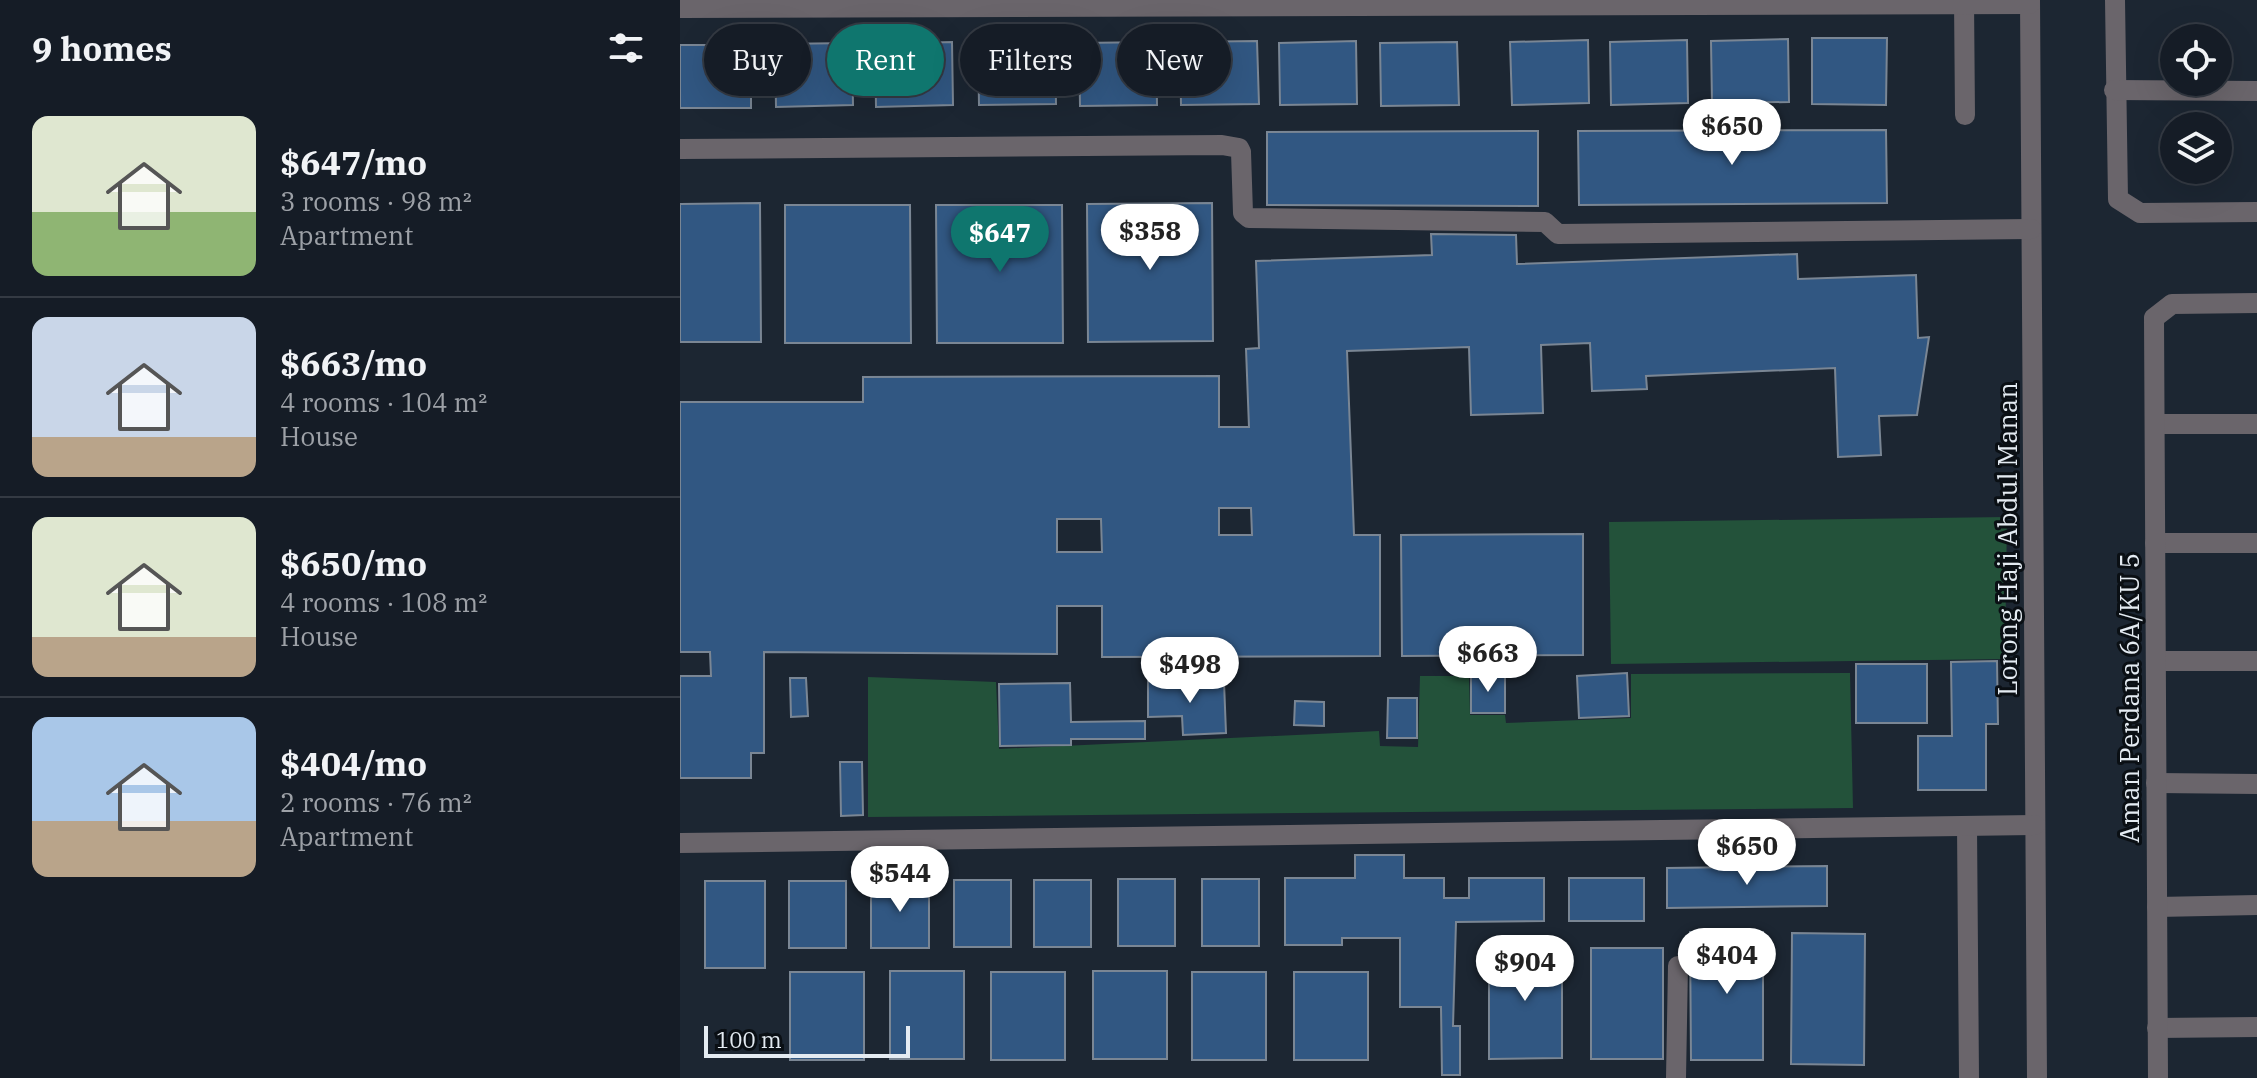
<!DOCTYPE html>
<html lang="en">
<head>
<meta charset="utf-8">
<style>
	:root { --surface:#151c26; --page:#222932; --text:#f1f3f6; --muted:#9da1a7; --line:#343a43; --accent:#0f766e }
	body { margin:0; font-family:"IBM Plex Serif",serif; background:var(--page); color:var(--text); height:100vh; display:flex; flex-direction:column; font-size:30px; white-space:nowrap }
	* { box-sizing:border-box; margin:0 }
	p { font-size:26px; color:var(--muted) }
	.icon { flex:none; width:44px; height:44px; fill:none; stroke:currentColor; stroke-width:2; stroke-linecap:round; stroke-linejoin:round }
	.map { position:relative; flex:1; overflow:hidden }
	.drawer { display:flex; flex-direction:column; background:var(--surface); width:680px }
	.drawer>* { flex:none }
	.guide { position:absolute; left:24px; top:24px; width:760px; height:72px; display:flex; gap:16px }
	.tools { position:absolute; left:1480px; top:24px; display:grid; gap:16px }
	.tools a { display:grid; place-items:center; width:72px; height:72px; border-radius:50%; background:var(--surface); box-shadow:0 8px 32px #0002,0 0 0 2px var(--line); font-size:40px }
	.scale { position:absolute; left:24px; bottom:20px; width:206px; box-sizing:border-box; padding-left:8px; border:4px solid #e4ebf2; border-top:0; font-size:22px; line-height:28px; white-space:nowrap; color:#e4ebf2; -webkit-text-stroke:6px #0a0f14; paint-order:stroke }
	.price { position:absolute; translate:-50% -68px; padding:0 18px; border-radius:28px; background:#fff; color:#222; font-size:26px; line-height:52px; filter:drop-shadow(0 2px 4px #0008) }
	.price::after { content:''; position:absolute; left:50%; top:48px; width:24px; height:18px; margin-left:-12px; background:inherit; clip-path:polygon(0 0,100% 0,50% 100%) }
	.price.on { background:var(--accent); color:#fff }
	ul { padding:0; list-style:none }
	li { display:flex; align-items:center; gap:24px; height:200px; padding:0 32px }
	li+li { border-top:2px solid var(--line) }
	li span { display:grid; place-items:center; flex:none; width:224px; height:160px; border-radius:16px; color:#555 }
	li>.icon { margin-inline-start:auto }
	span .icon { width:96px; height:96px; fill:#fffc; stroke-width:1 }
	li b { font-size:34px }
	h2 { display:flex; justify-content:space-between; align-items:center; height:96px; padding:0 32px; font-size:34px }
	.tag { padding:0 28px; border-radius:36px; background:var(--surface); box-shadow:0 8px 32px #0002,0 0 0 2px var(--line); font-size:28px; line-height:72px }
	.tag.on { background:var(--accent); color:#fff }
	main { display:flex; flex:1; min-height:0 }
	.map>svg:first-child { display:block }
</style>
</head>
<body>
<main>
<section class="drawer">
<h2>9 homes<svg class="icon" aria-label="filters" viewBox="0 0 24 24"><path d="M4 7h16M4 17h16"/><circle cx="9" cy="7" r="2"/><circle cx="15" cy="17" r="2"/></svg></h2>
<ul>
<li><span style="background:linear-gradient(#dfe7d0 60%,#8fb573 0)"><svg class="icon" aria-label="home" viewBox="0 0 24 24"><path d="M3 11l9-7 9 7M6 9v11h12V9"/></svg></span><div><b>$647/mo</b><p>3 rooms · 98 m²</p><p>Apartment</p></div></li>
<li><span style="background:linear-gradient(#c9d6e8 75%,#b9a48a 0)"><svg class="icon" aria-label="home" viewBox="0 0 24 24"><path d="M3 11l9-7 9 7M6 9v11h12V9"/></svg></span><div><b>$663/mo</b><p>4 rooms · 104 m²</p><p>House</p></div></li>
<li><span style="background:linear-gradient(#dfe7d0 75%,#b9a48a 0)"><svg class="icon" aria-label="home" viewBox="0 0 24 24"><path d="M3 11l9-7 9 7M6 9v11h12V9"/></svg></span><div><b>$650/mo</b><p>4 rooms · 108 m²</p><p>House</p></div></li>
<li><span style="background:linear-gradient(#a9c7e8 65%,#b9a48a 0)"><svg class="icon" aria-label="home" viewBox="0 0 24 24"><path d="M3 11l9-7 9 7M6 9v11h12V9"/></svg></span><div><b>$404/mo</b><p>2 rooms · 76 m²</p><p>Apartment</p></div></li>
</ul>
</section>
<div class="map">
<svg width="1577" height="1078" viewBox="0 0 1577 1078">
	<rect width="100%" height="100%" fill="#1c2632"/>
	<g fill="#23523a">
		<path d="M1327 517 1325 659 931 664 929 522Z"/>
		<path d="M1170 673 1173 808 188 817V677L316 682 319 749 699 731 700 746 738 747 740 676H789L790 715H825L826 723 951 718V674Z"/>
	</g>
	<g fill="#315782" stroke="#7a8694" stroke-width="2" fill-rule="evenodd">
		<path d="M1132 38H1207L1206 105 1132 104Z"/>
		<path d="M1108 39 1109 102 1032 103 1031 41Z"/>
		<path d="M908 40 909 103 832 105 830 42Z"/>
		<path d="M1007 40 1008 103 931 105 930 42Z"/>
		<path d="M375 41 376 104 299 105 298 42Z"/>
		<path d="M577 41 579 104 501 105 500 42Z"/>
		<path d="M676 41 677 104 600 105 599 43Z"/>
		<path d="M272 42 273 105 196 107 195 44Z"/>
		<path d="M476 42 477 105 400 106 399 43Z"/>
		<path d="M777 42 779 105 701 106 700 43Z"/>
		<path d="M172 43 173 105 96 107 95 44Z"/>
		<rect x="0" y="45" width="71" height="63"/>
		<path d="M1206 130 1207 203 899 205 898 131Z"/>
		<path d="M858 131V206L587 205V132Z"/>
		<path d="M80 203 81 342H0V204Z"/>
		<path d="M532 203 533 341 408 342 407 204Z"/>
		<path d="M105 205H230L231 343H105Z"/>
		<path d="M256 205H382L383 343H257Z"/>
		<path d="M751 234 836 235 837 264 1117 254 1118 279 1236 275 1238 338 1249 337 1237 415 1199 416 1201 455 1158 457 1155 368 966 376 967 389 912 391 910 343 861 345 863 413 791 415 789 347 667 351 674 535H700V656L422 657V606H377V654L84 652V753H71V778H0V676H31L30 652H0V402H183V377L539 376V427H569L566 349 579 348 576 261 752 255ZM539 508H571L572 535H539ZM377 519H421L422 552H377Z"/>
		<path d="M903 534V655L722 656 721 535Z"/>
		<path d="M1317 661 1318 724H1306V790H1238V736H1272L1271 662Z"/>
		<rect x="1176" y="664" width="71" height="59"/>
		<path d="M947 673 949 716 899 718 897 676Z"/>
		<rect x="791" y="676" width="34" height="37"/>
		<path d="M110 678H126L128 716 111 717Z"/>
		<path d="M468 681H486V684L544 682 546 733 503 735 502 716 468 717Z"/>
		<path d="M390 683 391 722 465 721V739H391V745L320 746 319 684Z"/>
		<path d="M708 698H737V738H707Z"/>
		<path d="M615 701 644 702V726L614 725Z"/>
		<path d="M160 762H182L183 815 161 816Z"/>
		<path d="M675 855H724V878H764V898H789V878H864V921L776 922 773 1026H780V1075H762L761 1007H720V938H662V945H605V878H675Z"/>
		<path d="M1147 866V906L987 908V868Z"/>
		<rect x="889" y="878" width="75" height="43"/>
		<rect x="438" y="879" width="57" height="67"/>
		<rect x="522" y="879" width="57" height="67"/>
		<rect x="274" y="880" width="57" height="67"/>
		<rect x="354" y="880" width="57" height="67"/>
		<rect x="25" y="881" width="60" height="87"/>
		<rect x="109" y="881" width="57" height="67"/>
		<rect x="191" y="881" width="58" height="67"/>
		<path d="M1010 932H1083V1060H1011Z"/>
		<path d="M1112 933 1185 934 1184 1065 1111 1064Z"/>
		<path d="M809 948H882V1058L809 1059Z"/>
		<rect x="911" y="948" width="72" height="111"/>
		<rect x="210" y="971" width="74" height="88"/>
		<rect x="413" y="971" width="74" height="88"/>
		<rect x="110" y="972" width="74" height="88"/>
		<rect x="311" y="972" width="74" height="88"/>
		<rect x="512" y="972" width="74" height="88"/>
		<rect x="614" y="972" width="74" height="88"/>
	</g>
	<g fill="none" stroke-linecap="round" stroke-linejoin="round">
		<g stroke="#6a656b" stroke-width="20">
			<path d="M1284 0 1285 115"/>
			<path d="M1350 0 1357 1078"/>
			<path d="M1435 0 1438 199 1460 213 1577 212"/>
			<path d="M0 8 1350 4"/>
			<path d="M1434 90 1577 91"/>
			<path d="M0 149 542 145 559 148 561 152 563 213 569 218 865 222 878 234 1351 229"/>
			<path d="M1475 424H1577"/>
			<path d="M1475 543H1577"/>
			<path d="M1476 661H1577"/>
			<path d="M1476 783 1577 784"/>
			<path d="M1287 826 1289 1078"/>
			<path d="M0 843 1355 825"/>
			<path d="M1477 907 1577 905"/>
			<path d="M1477 1028 1577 1027"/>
			<path d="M996 1078 998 966"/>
			<path d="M1478 1078 1474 318 1492 304 1577 303"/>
		</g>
	</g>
	<g text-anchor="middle" stroke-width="6" stroke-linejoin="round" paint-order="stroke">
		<g font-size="26" fill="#e4ebf2" stroke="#0a0f14">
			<text transform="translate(1328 539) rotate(-90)" y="9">Lorong Haji Abdul Manan</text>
			<text transform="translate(1450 698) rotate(-90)" y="9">Aman Perdana 6A/KU 5</text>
		</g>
	</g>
</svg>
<div class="tools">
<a><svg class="icon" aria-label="locate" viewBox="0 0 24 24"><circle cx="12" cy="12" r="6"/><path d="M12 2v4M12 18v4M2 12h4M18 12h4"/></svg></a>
<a><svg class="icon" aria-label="layers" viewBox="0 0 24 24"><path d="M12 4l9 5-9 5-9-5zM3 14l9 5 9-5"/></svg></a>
</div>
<div class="scale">100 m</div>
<b class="price" style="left:1052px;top:167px">$650</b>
<b class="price" style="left:470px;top:272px">$358</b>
<b class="price on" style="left:320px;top:274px">$647</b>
<b class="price" style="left:808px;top:694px">$663</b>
<b class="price" style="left:510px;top:705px">$498</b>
<b class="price" style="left:1067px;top:887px">$650</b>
<b class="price" style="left:220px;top:914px">$544</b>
<b class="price" style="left:1047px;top:996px">$404</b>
<b class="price" style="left:845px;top:1003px">$904</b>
<div class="guide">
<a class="tag">Buy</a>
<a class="tag on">Rent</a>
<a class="tag">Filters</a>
<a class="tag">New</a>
</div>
</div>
</main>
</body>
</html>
